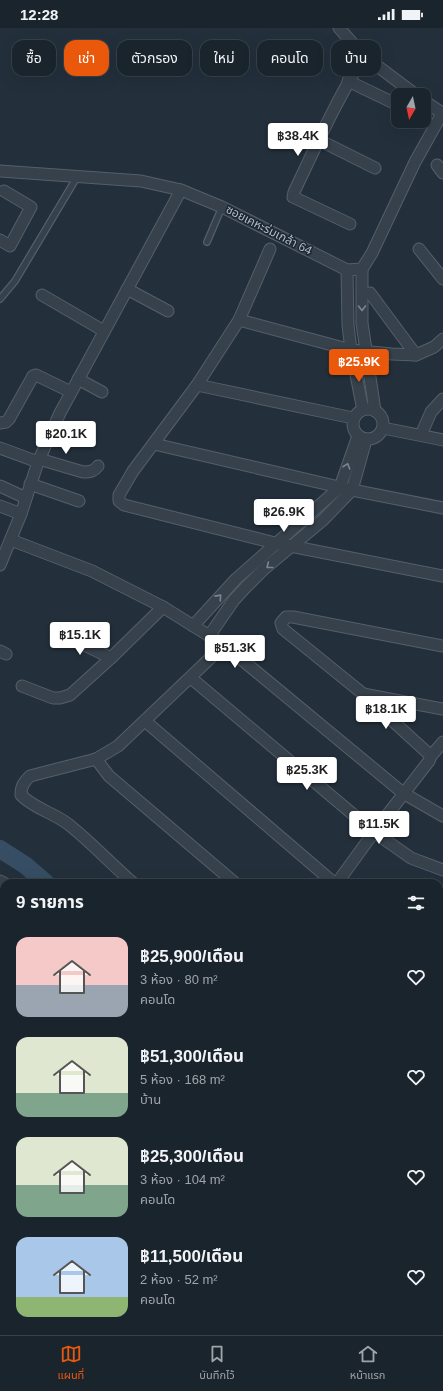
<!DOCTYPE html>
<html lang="th">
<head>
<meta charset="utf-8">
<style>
	:root { --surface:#1a242d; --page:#232c35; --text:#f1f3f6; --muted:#9fa4aa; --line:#384149; --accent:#ea580c }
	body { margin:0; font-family:Arial,"Noto Sans Thai",sans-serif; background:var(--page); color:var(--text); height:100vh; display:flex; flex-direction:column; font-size:15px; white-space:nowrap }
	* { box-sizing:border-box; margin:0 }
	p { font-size:13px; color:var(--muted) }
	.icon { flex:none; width:22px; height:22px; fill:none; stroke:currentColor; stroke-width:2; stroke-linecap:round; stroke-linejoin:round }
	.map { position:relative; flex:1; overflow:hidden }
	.side { position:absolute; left:0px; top:851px; width:443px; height:456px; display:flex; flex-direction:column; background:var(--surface); border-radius:12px 12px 0 0; box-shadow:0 4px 16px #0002,0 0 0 1px var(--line) }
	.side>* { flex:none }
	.top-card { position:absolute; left:12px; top:12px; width:419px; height:36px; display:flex; gap:8px }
	.needle { width:26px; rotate:189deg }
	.tools { position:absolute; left:391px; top:60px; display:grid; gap:8px }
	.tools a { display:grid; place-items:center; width:40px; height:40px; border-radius:8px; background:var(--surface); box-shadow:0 4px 16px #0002,0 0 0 1px var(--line); font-size:20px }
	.price { position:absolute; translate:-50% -34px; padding:0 9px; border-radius:4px; background:#fff; color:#222; font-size:13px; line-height:26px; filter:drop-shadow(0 1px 2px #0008) }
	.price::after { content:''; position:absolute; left:50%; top:24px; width:12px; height:9px; margin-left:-6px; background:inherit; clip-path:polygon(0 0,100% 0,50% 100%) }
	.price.selected { background:var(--accent); color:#fff }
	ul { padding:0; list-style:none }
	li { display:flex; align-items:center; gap:12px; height:100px; padding:0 16px }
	li span { display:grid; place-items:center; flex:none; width:112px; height:80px; border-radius:12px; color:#555 }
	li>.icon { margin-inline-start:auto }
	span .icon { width:48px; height:48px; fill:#fffc; stroke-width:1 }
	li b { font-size:17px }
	h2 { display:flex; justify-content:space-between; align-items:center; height:48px; padding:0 16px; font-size:17px }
	.tag { padding:0 14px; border-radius:12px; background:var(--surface); box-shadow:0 4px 16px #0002,0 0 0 1px var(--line); font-size:14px; line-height:36px }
	.tag.selected { background:var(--accent); color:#fff }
	.status { display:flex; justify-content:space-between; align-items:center; height:28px; padding:0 20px; background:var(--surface); direction:ltr }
	.status svg { height:11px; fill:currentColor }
	.tab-bar { display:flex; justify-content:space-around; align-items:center; height:56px; border-top:1px solid var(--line); background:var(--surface); font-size:11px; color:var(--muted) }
	.tab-bar a { display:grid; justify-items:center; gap:2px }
	.tab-bar .selected { color:var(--accent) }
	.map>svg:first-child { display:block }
</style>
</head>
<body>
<div class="status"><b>12:28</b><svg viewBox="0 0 49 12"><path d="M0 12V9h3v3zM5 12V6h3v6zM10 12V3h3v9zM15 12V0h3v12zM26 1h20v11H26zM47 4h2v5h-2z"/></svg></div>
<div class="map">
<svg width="443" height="1307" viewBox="0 0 443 1307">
	<rect width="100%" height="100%" fill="#23303c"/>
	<path fill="#364d63" d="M0 1129 4 1132V1303H97L94 1307H0Z"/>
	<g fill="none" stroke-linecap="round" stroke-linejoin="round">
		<g stroke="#364d63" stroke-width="18">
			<path d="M0 821 25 837 46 855"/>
			<path d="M439 1107H443"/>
		</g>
		<defs>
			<g id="lane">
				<path d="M207 214 222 179"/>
				<path d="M0 271 15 253 77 149"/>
			</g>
			<g id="street">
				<path d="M339 0 364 28 416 67"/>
				<path d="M348 53 398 77"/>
				<path d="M424 73 442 85"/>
				<path d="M319 112 375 140"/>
				<path d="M437 137 443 145"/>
				<path d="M0 143 141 153 181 162 222 179 347 242 362 241 372 225 415 134 443 84"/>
				<path d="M350 196 293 169 294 164C316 118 337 71 364 28"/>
				<path d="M0 212 10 218 31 179 4 163"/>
				<path d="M270 221 239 292 197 357 133 443 119 467V473L124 477 275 515 443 548"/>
				<path d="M419 221 443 251"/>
				<path d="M362 241V295L375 383"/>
				<path d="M347 242 348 297 351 322 363 382"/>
				<path d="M127 261 168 283"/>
				<path d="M370 265 416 327"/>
				<path d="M42 267 104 303"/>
				<path d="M239 292 351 322 392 326 416 327 434 319 443 311"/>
				<path d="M78 351 102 364"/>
				<path d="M197 357 353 390"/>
				<circle cx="368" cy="396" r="15"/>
				<path d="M0 395 6 394 9 391 33 348 36 347 71 364"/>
				<path d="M383 400 443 412"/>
				<path d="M421 407 431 384 443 371"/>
				<path d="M154 416 352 462 443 480"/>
				<path d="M0 420 38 434"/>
				<path d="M39 431 83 444C91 444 94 443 98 438"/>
				<path d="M30 456 79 473"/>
				<path d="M0 458 26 470"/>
				<path d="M0 478 21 486"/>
				<path d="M11 512 92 543 163 579 224 617 403 765 443 788"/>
				<path d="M0 537 21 486 38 434 60 385 181 162"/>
				<path d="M193 598 236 551 340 459 358 408"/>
				<path d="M60 605 111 630"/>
				<path d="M209 608 234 572 245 560 264 541 323 492 352 462 366 412"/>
				<path d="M0 623 6 626"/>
				<path d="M191 650 374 804 411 830 443 842"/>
				<path d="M22 658 53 670H60L70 667 111 630 163 579"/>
				<path d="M363 666 443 681"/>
				<path d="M145 693 334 855"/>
				<path d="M431 728 443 714"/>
				<path d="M96 731 109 748 235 855"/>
				<path d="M0 853 4 855"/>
				<path d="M133 855C111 836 91 814 68 796 54 785 33 780 21 767 21 758 24 754 30 748L96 731 118 718 224 617"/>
				<path d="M337 855 374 804 429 733 431 728 362 665 283 601 281 595 286 589H293L443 618"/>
				<path d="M439 906 443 907"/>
				<path d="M0 918 4 920"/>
				<path d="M439 974 443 975"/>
				<path d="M0 986 4 989"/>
				<path d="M439 1040 443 1041"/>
				<path d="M0 1070 4 1073"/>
				<path d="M0 1090 4 1093"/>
				<path d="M0 1103 4 1106"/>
				<path d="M439 1183 443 1181"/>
				<path d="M321 1303 324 1307"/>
				<path d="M374 1303 376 1307"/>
				<path d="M431 1303 433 1307"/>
				<path d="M184 1307 185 1303"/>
				<path d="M234 1307C240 1305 245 1304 250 1307"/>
			</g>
		</defs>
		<use href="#lane" stroke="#555f6a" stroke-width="8"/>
		<use href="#street" stroke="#555f6a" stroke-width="13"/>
		<use href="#lane" stroke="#36414c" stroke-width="5.5"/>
		<use href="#street" stroke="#36414c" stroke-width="11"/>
	</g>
	<defs><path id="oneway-chevron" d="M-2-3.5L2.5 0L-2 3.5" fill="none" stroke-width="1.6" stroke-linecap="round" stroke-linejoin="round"/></defs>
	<g stroke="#7a8590">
		<use href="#oneway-chevron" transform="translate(362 280) rotate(89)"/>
		<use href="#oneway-chevron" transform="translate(347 438) rotate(-71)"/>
		<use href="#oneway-chevron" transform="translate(269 538) rotate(142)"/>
		<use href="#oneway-chevron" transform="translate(219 569) rotate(-48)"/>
	</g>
	<g text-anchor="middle" stroke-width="3" stroke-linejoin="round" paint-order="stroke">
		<g font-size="12" fill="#b2bcc7" stroke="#1c2631">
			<text transform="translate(269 202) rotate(27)" y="4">ซอยเคหะร่มเกล้า 64</text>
		</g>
	</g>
</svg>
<div class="tools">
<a><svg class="needle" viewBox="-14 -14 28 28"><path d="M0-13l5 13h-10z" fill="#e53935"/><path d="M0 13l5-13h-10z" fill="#9fa4aa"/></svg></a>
</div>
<b class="price" style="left:298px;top:129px">฿38.4K</b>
<b class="price selected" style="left:359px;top:355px">฿25.9K</b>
<b class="price" style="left:66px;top:427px">฿20.1K</b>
<b class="price" style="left:284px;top:505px">฿26.9K</b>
<b class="price" style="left:80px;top:628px">฿15.1K</b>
<b class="price" style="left:235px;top:641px">฿51.3K</b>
<b class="price" style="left:386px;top:702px">฿18.1K</b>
<b class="price" style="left:307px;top:763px">฿25.3K</b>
<b class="price" style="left:379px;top:817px">฿11.5K</b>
<div class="top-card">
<a class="tag">ซื้อ</a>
<a class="tag selected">เช่า</a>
<a class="tag">ตัวกรอง</a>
<a class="tag">ใหม่</a>
<a class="tag">คอนโด</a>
<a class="tag">บ้าน</a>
</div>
<section class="side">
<h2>9 รายการ<svg class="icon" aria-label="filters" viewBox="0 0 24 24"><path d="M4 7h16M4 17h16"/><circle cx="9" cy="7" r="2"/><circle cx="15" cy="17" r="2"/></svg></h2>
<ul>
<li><span style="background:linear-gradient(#f6c9c9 60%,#9aa5b1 0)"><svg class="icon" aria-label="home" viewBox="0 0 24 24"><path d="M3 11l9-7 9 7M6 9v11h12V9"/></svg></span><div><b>฿25,900/เดือน</b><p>3 ห้อง · 80 m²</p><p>คอนโด</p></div><svg class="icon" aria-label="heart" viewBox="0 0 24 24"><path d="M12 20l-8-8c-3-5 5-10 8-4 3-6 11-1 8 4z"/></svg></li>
<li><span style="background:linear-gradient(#dfe7d0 70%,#7fa58c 0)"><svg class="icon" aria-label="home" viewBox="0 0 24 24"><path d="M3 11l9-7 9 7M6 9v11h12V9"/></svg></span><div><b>฿51,300/เดือน</b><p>5 ห้อง · 168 m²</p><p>บ้าน</p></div><svg class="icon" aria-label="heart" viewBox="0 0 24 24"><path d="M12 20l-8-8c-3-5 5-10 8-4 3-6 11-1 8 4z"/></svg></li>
<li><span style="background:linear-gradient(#dfe7d0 60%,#7fa58c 0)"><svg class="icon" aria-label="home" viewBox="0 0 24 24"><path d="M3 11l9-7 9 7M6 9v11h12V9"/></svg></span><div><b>฿25,300/เดือน</b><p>3 ห้อง · 104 m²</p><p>คอนโด</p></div><svg class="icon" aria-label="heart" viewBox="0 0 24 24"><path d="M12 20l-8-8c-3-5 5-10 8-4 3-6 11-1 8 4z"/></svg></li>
<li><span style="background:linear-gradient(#a9c7e8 75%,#8fb573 0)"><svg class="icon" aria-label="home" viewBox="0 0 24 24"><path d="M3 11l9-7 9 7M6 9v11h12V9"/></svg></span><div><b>฿11,500/เดือน</b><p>2 ห้อง · 52 m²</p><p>คอนโด</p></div><svg class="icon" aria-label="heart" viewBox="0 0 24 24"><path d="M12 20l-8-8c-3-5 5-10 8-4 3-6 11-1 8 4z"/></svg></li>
</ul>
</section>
</div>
<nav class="tab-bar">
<a class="selected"><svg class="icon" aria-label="map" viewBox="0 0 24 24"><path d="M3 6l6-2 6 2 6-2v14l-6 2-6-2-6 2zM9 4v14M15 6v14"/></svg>แผนที่</a>
<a><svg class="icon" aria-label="saved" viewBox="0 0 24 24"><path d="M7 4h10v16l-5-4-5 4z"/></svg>บันทึกไว้</a>
<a><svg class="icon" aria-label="home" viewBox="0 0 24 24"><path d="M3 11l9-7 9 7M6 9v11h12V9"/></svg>หน้าแรก</a>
</nav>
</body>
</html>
